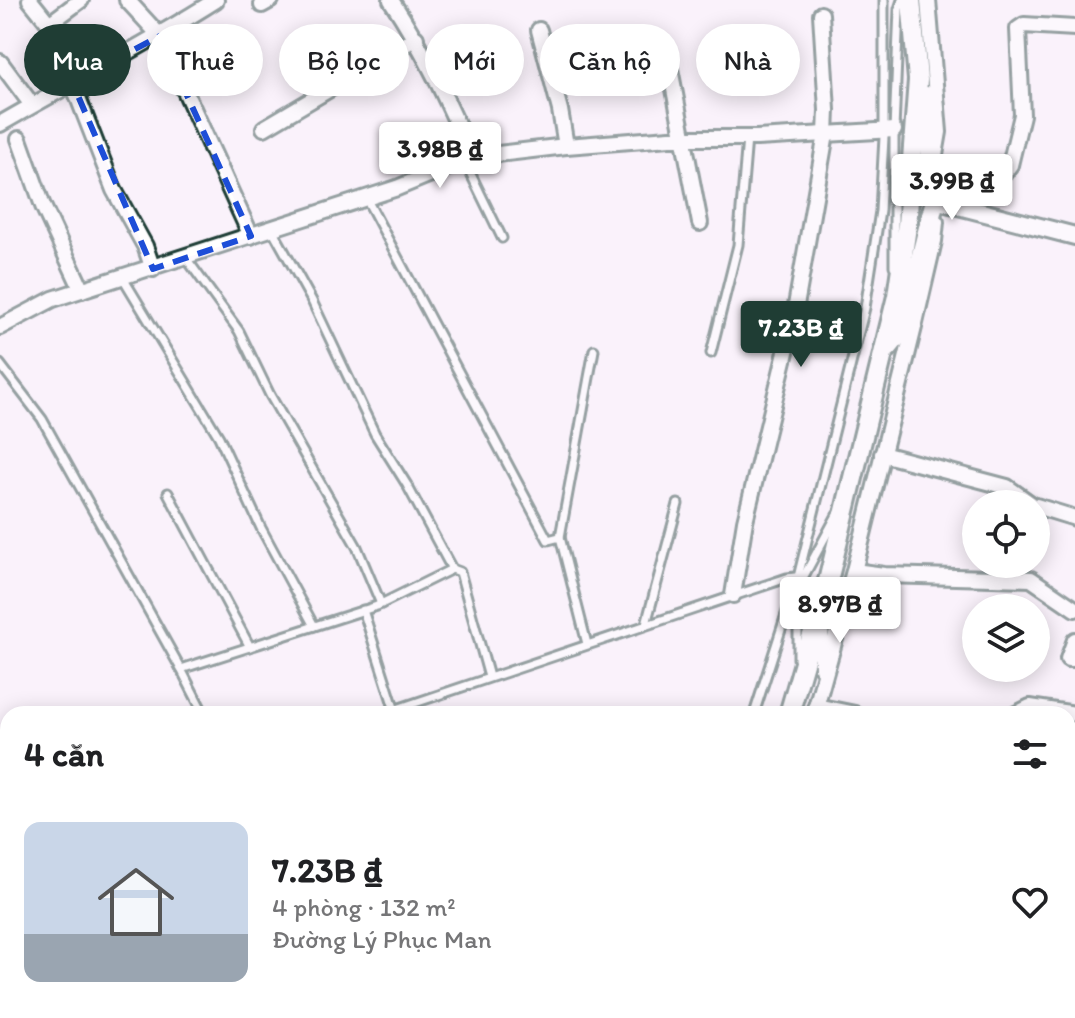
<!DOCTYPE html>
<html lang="vi">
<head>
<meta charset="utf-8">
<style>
	:root { --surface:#fff; --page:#f2f2f2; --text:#202124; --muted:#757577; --line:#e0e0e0; --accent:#1f3d34 }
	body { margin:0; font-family:Itim,sans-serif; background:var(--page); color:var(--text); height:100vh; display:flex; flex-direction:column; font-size:30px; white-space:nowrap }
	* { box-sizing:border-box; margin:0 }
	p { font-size:26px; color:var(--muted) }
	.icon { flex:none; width:44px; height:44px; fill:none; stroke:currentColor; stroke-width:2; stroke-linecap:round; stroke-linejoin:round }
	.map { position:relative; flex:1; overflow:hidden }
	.drawer { position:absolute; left:0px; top:706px; width:1076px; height:312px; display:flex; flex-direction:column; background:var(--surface); border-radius:24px 24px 0 0; box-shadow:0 4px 20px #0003 }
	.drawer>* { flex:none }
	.hud { position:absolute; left:24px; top:24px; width:1028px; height:72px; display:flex; gap:16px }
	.buttons { position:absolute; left:962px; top:490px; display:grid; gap:16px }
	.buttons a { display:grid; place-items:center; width:88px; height:88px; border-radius:50%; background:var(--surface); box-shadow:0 4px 20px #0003; font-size:40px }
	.price { position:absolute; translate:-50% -68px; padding:0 18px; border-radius:8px; background:#fff; color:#222; font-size:26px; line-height:52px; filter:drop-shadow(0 2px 4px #0008) }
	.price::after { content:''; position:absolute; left:50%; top:48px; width:24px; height:18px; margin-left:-12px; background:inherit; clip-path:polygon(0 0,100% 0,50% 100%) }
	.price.selected { background:var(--accent); color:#fff }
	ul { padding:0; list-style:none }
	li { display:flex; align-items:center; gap:24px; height:200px; padding:0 24px }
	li+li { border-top:2px solid var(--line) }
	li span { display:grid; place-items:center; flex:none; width:224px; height:160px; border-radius:16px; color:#555 }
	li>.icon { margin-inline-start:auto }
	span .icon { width:96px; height:96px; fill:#fffc; stroke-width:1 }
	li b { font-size:34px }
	h2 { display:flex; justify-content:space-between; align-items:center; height:96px; padding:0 24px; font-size:34px }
	.pill { padding:0 28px; border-radius:36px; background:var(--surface); box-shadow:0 4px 20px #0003; font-size:28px; line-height:72px }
	.pill.selected { background:var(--accent); color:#fff }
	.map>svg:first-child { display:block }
</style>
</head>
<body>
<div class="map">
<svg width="1075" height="1018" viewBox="0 0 1075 1018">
	<rect width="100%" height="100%" fill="#faf2fb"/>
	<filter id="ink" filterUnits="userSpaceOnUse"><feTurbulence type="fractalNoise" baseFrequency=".0125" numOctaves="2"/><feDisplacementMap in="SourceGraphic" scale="16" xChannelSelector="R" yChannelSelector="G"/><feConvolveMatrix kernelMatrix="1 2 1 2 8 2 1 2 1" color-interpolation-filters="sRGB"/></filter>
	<g filter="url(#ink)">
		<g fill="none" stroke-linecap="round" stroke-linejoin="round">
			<defs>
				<g id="service">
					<path d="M464 160 502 238"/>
					<path d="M366 198 548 540 560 537 587 644"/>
					<path d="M186 258 239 331 270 395 357 547 381 604"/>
					<path d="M894 266V130L899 9 902 0"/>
					<path d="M123 278 219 437 261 528 314 626"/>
					<path d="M711 353 738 245 747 138"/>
					<path d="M0 364 42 419 181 669"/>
					<path d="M168 493 250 647"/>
					<path d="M560 537 594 350"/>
					<path d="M452 569 460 572 489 677"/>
					<path d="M363 610 396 714"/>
					<path d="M646 624 678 504"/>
					<path d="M798 659V587"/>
					<path d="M204 714 181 669 377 606 452 569 407 485 375 434 312 301 272 229"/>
					<path d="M382 714 787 578 804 576 837 515"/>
					<path d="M754 714 798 577 865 308 880 211 884 137V0"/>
					<path d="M0 857 8 854"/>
					<path d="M206 1010 208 1018"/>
					<path d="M676 1018 677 1010"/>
				</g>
				<g id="minor">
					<path d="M30 0 62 40"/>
					<path d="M127 0 160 36 251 236"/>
					<path d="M391 0C424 50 448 102 472 157"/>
					<path d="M928 0 939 132 935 155"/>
					<path d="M262 5 271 0"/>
					<path d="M49 24 81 0"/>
					<path d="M539 30 560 110 566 146"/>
					<path d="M666 48 700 223"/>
					<path d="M0 62 32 105"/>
					<path d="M72 82 114 190 145 246 153 269"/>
					<path d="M0 124C72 82 146 45 216 0"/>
					<path d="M264 128 416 38"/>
					<path d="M19 139 43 206 82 290"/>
					<path d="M968 207 975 178 979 173 1005 172 1010 165 1022 115 1018 29 1024 25 1075 28"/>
					<path d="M0 327 53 299 397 188 472 157 566 146 670 138H757L894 130"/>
					<path d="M882 454 1007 487 1031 504"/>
					<path d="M1036 506 1075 518"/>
					<path d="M854 571 884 575 1031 579 1075 609"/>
					<path d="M733 595 745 521 793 323 826 134 827 110 821 14"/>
					<path d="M821 617 822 668"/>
					<path d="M1075 640 1068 659H1075"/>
					<path d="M816 706 855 714"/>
					<path d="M814 714 854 571 915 323 934 241 936 222"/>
					<path d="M1016 714 1030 707 1075 714"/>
					<path d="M1068 823 1075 812"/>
					<path d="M1068 844 1075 846"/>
					<path d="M1068 918 1075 922"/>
					<path d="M960 1010 996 1018"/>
					<path d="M693 1018 695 1010"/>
					<path d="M733 1018 734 1010"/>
					<path d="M841 1018 843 1010"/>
					<path d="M943 1018 944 1010"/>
				</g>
				<path id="tertiary" d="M935 200 1075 236"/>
				<g id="secondary">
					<path d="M888 348 902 331 935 200 936 183 930 150 926 96"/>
					<path d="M789 714 829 577 897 296 907 226 918 80 911 0"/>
					<path d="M708 1018 709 1010"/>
				</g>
			</defs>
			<use href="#service" stroke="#1f3d34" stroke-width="13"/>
			<use href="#minor" stroke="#1f3d34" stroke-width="20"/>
			<use href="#tertiary" stroke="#1f3d34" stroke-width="22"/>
			<use href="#secondary" stroke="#1f3d34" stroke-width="24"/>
			<use href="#service" stroke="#fff" stroke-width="7"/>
			<use href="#minor" stroke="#fff" stroke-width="14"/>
			<use href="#tertiary" stroke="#fff" stroke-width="16"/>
			<use href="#secondary" stroke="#fff" stroke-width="18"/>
		</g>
	</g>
	<path d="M0 0H1075V1018H0ZM160 36 251 236 153 269 72 82Z" fill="#faf2fb" fill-opacity=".55" fill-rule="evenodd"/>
	<path fill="none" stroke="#1d4ed8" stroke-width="6" stroke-dasharray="16 10" stroke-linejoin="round" d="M160 36 251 236 153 269 72 82Z"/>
</svg>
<div class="buttons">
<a><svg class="icon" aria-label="locate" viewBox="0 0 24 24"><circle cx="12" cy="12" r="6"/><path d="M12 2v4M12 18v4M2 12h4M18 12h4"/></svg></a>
<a><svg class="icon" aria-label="layers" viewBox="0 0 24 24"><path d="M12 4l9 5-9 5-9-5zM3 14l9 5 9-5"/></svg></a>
</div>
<b class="price" style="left:440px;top:190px">3.98B ₫</b>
<b class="price" style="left:952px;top:222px">3.99B ₫</b>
<b class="price selected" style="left:801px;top:369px">7.23B ₫</b>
<b class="price" style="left:840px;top:645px">8.97B ₫</b>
<div class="hud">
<a class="pill selected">Mua</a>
<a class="pill">Thuê</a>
<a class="pill">Bộ lọc</a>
<a class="pill">Mới</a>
<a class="pill">Căn hộ</a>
<a class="pill">Nhà</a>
</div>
<section class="drawer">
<h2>4 căn<svg class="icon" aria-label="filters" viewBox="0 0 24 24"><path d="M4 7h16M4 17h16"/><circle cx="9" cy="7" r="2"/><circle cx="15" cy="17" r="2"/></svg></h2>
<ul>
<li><span style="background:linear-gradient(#c9d6e8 70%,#9aa5b1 0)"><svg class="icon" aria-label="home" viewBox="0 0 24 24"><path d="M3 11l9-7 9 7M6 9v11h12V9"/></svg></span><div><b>7.23B ₫</b><p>4 phòng · 132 m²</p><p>Đường Lý Phục Man</p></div><svg class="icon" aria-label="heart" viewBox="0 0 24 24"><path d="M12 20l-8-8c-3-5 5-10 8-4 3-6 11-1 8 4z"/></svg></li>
</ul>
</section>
</div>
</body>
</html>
